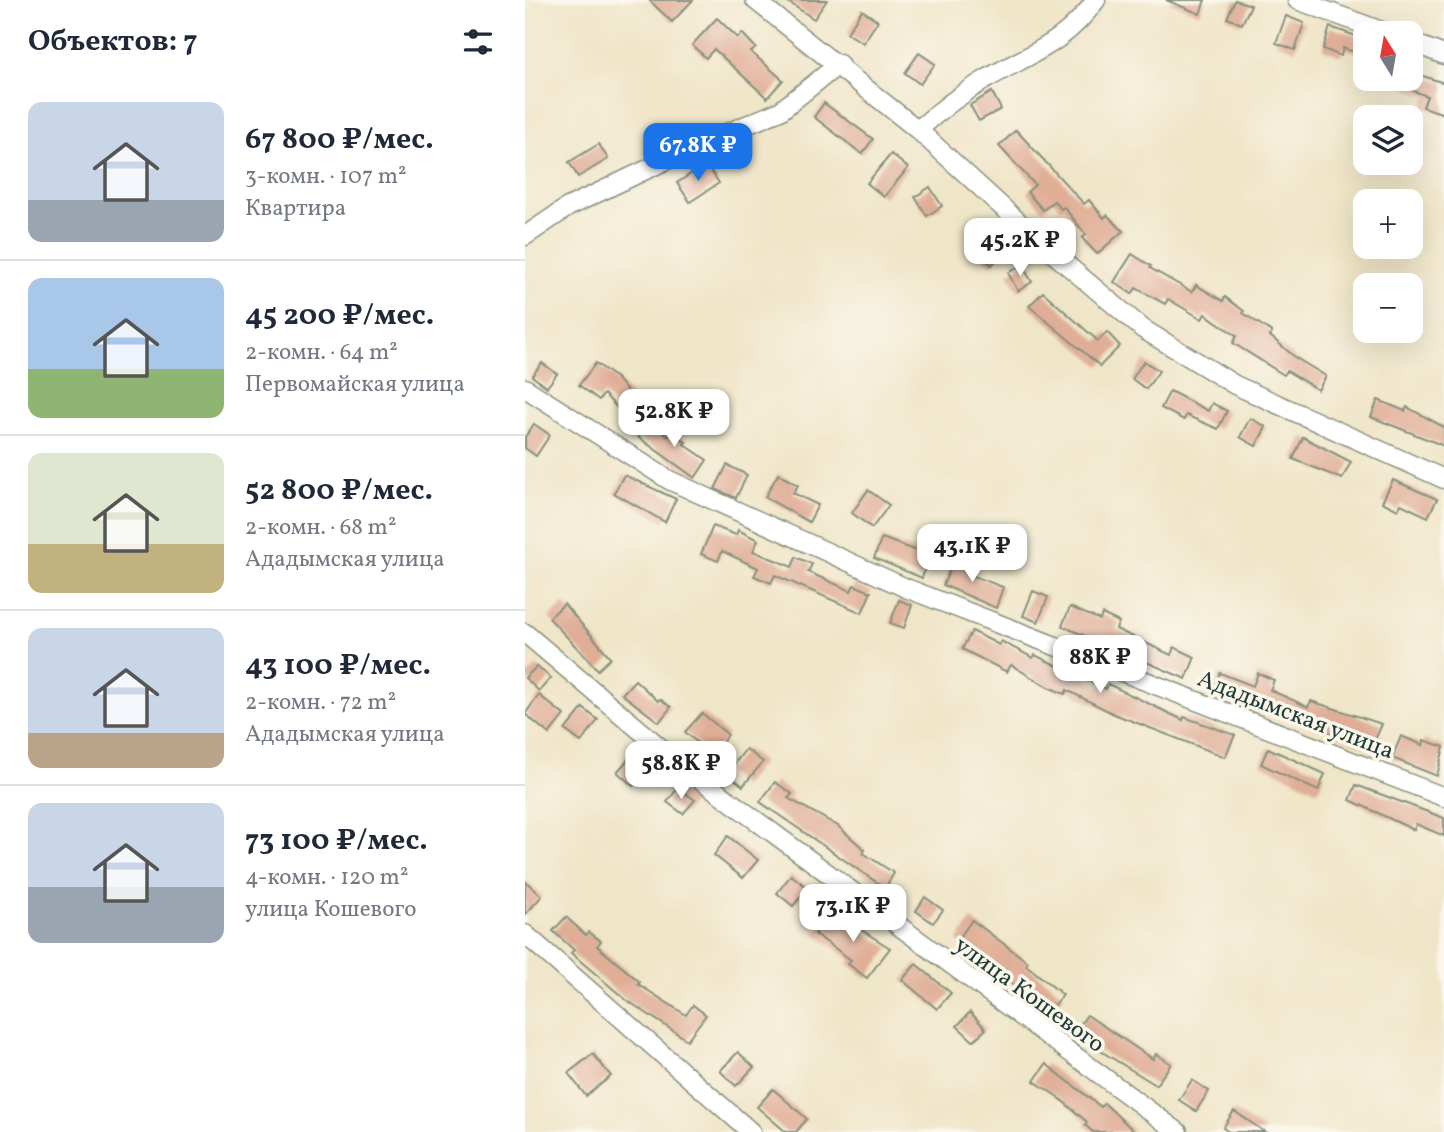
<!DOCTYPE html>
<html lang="ru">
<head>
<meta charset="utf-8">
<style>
	:root { --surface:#fff; --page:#f6f6f7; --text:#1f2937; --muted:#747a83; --line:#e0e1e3; --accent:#1a73e8 }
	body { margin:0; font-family:Vollkorn,serif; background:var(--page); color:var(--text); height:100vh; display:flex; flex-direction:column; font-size:26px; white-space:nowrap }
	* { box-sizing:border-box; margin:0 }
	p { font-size:23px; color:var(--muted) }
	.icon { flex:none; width:38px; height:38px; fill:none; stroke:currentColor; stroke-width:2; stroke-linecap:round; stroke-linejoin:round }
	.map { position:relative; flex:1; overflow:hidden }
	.details { display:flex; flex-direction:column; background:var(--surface); width:525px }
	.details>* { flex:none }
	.needle { width:46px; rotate:349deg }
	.fabs { position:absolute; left:828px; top:21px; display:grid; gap:14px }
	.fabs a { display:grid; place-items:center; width:70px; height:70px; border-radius:14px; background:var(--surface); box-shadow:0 7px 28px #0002; font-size:35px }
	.price { position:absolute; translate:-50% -60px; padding:0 16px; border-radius:14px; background:#fff; color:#222; font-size:23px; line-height:46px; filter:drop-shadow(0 2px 4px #0008) }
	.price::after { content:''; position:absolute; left:50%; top:42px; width:21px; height:16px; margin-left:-10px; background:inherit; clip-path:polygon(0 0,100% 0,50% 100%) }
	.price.selected { background:var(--accent); color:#fff }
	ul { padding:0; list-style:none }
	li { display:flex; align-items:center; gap:21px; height:175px; padding:0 28px }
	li+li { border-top:2px solid var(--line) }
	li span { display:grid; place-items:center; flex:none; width:196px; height:140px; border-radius:14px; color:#555 }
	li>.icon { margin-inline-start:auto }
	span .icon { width:84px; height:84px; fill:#fffc; stroke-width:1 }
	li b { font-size:30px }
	h2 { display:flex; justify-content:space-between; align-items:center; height:84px; padding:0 28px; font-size:30px }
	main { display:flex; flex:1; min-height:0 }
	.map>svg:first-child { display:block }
</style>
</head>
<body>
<main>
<section class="details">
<h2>Объектов: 7<svg class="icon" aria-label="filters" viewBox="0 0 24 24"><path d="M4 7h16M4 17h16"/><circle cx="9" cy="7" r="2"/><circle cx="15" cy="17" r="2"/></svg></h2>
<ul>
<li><span style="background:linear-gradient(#c9d6e8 70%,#9aa5b1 0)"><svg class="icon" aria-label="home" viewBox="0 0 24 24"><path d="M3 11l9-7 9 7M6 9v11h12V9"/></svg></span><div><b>67 800 ₽/мес.</b><p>3-комн. · 107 m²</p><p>Квартира</p></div></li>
<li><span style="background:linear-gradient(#a9c7e8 65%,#8fb573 0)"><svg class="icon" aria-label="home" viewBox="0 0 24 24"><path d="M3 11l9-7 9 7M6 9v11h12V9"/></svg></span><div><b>45 200 ₽/мес.</b><p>2-комн. · 64 m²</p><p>Первомайская улица</p></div></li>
<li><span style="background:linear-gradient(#dfe7d0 65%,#c2b280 0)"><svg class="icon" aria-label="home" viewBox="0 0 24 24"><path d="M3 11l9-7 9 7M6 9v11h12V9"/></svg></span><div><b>52 800 ₽/мес.</b><p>2-комн. · 68 m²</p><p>Ададымская улица</p></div></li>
<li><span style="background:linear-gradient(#c9d6e8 75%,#b9a48a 0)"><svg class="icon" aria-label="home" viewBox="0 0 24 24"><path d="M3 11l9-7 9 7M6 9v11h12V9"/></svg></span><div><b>43 100 ₽/мес.</b><p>2-комн. · 72 m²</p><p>Ададымская улица</p></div></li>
<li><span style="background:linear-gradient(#c9d6e8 60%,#9aa5b1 0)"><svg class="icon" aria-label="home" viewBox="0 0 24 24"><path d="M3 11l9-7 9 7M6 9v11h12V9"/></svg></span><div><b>73 100 ₽/мес.</b><p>4-комн. · 120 m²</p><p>улица Кошевого</p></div></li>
</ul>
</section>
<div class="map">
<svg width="919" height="1132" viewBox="0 0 919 1132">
	<rect width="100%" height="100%" fill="#fbf7ec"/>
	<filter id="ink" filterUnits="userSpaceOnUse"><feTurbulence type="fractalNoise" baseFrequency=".0143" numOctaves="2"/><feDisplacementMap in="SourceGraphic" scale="14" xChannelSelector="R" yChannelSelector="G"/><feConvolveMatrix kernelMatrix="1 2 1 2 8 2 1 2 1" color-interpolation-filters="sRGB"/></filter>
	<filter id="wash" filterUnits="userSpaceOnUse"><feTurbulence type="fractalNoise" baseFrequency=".00686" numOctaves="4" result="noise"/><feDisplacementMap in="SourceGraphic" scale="28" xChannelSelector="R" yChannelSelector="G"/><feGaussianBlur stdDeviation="1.57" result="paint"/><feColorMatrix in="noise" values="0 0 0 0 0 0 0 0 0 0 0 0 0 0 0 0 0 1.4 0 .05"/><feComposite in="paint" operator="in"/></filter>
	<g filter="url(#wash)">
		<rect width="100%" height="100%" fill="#efe5c7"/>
		<g id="blocks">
			<g fill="#e0ae97">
				<path d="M124 0H168L147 22Z"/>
				<path d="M260 0H302L289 19Z"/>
				<path d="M641 0H680L675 14Z"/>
				<path d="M710 0 726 5 717 24 702 18Z"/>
				<path d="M337 10 353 21 338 43 322 33Z"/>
				<path d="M761 16 779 23 770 50 751 43Z"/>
				<path d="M192 18 213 38 217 33 231 48 226 52 258 80 242 98 189 49 181 58 167 45Z"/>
				<path d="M805 27 840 39V56L818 48 816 56 798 49Z"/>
				<path d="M394 53 410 64 395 84 380 73Z"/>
				<path d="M886 72 919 83V114L898 107 902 96 859 80 886 79Z"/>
				<path d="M467 92 476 109 454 121 445 105Z"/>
				<path d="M299 103 348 139 337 154 289 117Z"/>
				<path d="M491 130 559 204 564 200 579 218 582 215 598 231 572 254 557 238 561 235 539 207 536 209 529 201 518 210 502 192 510 185 474 146Z"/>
				<path d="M74 144 83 159 53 177 44 162Z"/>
				<path d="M366 154 383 168 359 197 342 183Z"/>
				<path d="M181 164 194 183 165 202 152 183Z"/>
				<path d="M405 187 417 206 402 216 390 197Z"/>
				<path d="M464 238 479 250 467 265 452 252Z"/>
				<path d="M607 254 626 266 625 268 667 292 671 285 698 301 700 297 719 311 718 313 747 332 745 336 771 358 801 376 793 390 762 371 759 375 708 343 712 336 680 314 677 319 643 299 640 304 611 288 607 294 589 282Z"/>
				<path d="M497 265 507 282 493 291 483 273Z"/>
				<path d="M518 292 573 341 582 332 595 346 575 366 504 306Z"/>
				<path d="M619 361 634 371 621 389 607 379Z"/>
				<path d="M17 363 32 374 22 387 7 376Z"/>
				<path d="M71 363 91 378 115 406 102 418 79 394 74 400 54 385Z"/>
				<path d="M645 391 683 411 687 403 702 411 693 429 661 415 659 420 636 408Z"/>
				<path d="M853 400 880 411 882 407 919 427V446L846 417Z"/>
				<path d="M725 418 741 427 731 446 715 437Z"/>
				<path d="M126 422 143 436 146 432 161 442 159 444 182 460 170 478 113 437Z"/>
				<path d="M9 424 25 435 11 456 0 448V437Z"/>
				<path d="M778 437 826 462 817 479 768 459Z"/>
				<path d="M202 465 222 475 211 498 190 489Z"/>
				<path d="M253 474 273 485 268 493 293 505 284 522 240 497Z"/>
				<path d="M99 475 151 499 140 522 89 493Z"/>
				<path d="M868 480 912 499 903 517 876 504 873 510 857 502Z"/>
				<path d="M343 490 364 505 347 528 327 513Z"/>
				<path d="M188 526 211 535 213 530 233 540 228 551 267 567 271 557 287 564 283 572 326 591 329 585 346 592 337 613 250 575 246 583 229 576 233 568 197 551 193 561 176 554Z"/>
				<path d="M357 538 405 556 397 578 349 558Z"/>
				<path d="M430 558 447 566 443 574 478 587 471 608 418 585Z"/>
				<path d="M508 591 523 597 513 622 498 616Z"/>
				<path d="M374 600 387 605 379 628 365 623Z"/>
				<path d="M39 604 86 658 73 670 24 618Z"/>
				<path d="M545 607 575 620 577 614 594 622 591 629 646 655 649 647 670 657 661 679 537 626Z"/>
				<path d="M447 631 474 645 476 641 508 658 510 655 581 689 583 684 658 720 659 717 710 735 700 757 589 714 542 690 540 694 523 687 486 665 482 672 437 649Z"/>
				<path d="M12 666 26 678 14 691 0 678Z"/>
				<path d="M695 673 728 686 733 673 749 680 745 690 783 707 786 701 857 724 846 749 689 688Z"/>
				<path d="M110 680 133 701 135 699 146 707 134 722 97 694Z"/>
				<path d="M14 695 39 715 24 734 0 714Z"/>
				<path d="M58 708 73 720 56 742 40 730Z"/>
				<path d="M177 713 203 735 187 755 160 732Z"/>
				<path d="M876 736 898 745 899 740 919 747 912 776 867 758Z"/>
				<path d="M113 748 129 762 108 786 92 772Z"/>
				<path d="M743 748 800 774 793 791 736 764Z"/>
				<path d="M221 749 238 762 218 786 202 773Z"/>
				<path d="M250 782 267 794 263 798 313 826 340 850 338 853 369 873 360 888 235 802Z"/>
				<path d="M831 785 919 818V836L891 824 889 830 825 800Z"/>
				<path d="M153 788 170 800 158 814 142 802Z"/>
				<path d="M203 836 233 860 218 878 189 855Z"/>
				<path d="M266 875 283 888 268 906 252 893Z"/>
				<path d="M0 881 17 896 0 915Z"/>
				<path d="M400 897 418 910 408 923 391 911Z"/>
				<path d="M306 911 365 948 342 978 323 964 326 960 290 934Z"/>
				<path d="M41 917 61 935 64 932 76 941 72 946 115 982 113 984 161 1015 168 1005 181 1015 162 1040 100 999 46 953 49 950 28 931Z"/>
				<path d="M447 920 503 962 501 965 538 995 524 1012 432 941Z"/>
				<path d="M391 964 426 993 412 1009 377 980Z"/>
				<path d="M445 1012 461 1029 448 1041 432 1026Z"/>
				<path d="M562 1015 628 1059 631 1054 646 1064 631 1085 548 1034Z"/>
				<path d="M213 1052 229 1067 211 1086 195 1071Z"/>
				<path d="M68 1054 86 1076 61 1096 43 1073Z"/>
				<path d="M521 1064 576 1107 579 1103 610 1132H568L560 1125 562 1122 533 1097 509 1081Z"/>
				<path d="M667 1080 684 1091 671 1111 654 1100Z"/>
				<path d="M248 1089 282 1119 271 1132H261L232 1107Z"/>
				<path d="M709 1111 740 1132H704L698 1128Z"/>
			</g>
		</g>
	</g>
	<g filter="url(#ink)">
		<use href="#blocks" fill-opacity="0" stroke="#87917e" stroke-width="2"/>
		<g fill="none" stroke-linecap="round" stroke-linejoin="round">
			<defs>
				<g id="street">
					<path d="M230 0 393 130 523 249 618 329 710 385 919 479"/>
					<path d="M772 0 862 33"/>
					<path d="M886 42 919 55"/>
					<path d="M393 130C414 111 434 95 458 81 504 53 537 47 571 0"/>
					<path d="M0 236 43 207 171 146 255 111 314 64"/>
					<path d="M0 388 144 480 381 588 919 797"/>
					<path d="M0 633 156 765 653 1132"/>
					<path d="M0 934 226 1132"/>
				</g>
			</defs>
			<use href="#street" stroke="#87917e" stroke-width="21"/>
			<use href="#street" stroke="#fff" stroke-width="18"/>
		</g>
	</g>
	<g text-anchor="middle" stroke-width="7" stroke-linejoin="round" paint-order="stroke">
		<g font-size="24" fill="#1f3d34" stroke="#fbf7ec">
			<text transform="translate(771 714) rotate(21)" y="8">Ададымская улица</text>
			<text transform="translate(505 994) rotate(36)" y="8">улица Кошевого</text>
		</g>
	</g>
</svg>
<div class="fabs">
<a><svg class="needle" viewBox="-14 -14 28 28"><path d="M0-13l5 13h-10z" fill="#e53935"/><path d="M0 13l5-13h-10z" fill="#747a83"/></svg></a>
<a><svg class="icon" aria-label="layers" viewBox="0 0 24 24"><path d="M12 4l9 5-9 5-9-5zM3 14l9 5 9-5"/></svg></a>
<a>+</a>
<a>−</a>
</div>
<b class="price selected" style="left:173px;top:183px">67.8K ₽</b>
<b class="price" style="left:495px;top:278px">45.2K ₽</b>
<b class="price" style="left:149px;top:449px">52.8K ₽</b>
<b class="price" style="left:447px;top:584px">43.1K ₽</b>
<b class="price" style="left:575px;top:695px">88K ₽</b>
<b class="price" style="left:156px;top:801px">58.8K ₽</b>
<b class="price" style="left:328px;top:944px">73.1K ₽</b>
</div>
</main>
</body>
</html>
